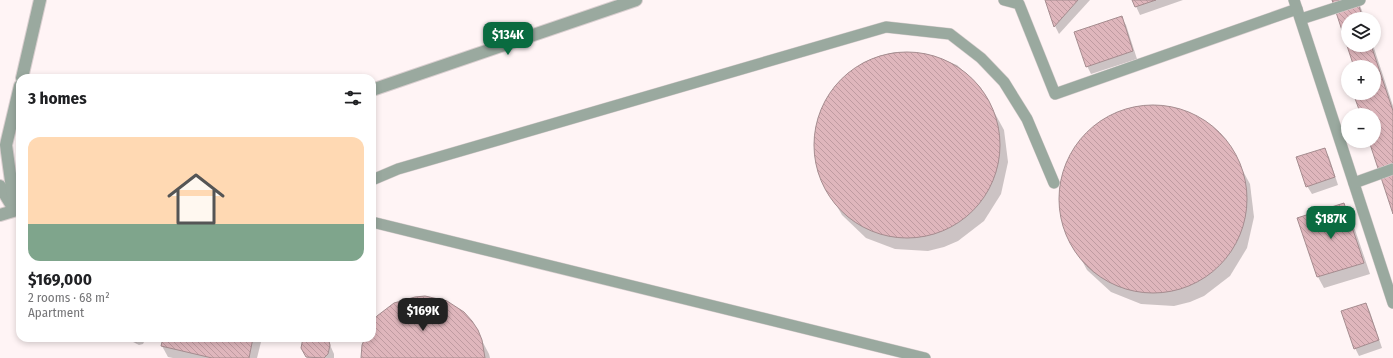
<!DOCTYPE html>
<html lang="en">
<head>
<meta charset="utf-8">
<style>
	:root { --surface:#fff; --page:#f2f2f2; --text:#202124; --muted:#757577; --accent:#0a6b40 }
	body { margin:0; font-family:"Fira Sans Condensed",sans-serif; background:var(--page); color:var(--text); height:100vh; display:flex; flex-direction:column; font-size:15px; white-space:nowrap }
	* { box-sizing:border-box; margin:0 }
	p { font-size:13px; color:var(--muted) }
	.icon { flex:none; width:22px; height:22px; fill:none; stroke:currentColor; stroke-width:2; stroke-linecap:round; stroke-linejoin:round }
	.map { position:relative; flex:1; overflow:hidden }
	.panel { position:absolute; left:16px; top:74px; width:360px; height:268px; display:flex; flex-direction:column; background:var(--surface); border-radius:12px; box-shadow:0 2px 6px #0003 }
	.panel>* { flex:none }
	.buttons { position:absolute; left:1341px; top:12px; display:grid; gap:8px }
	.buttons a { display:grid; place-items:center; width:40px; height:40px; border-radius:50%; background:var(--surface); box-shadow:0 2px 6px #0003; font-size:20px }
	.price { position:absolute; translate:-50% -34px; padding:0 9px; border-radius:8px; background:var(--accent); color:#fff; font-size:13px; line-height:26px; filter:drop-shadow(0 1px 2px #0008) }
	.price::after { content:''; position:absolute; left:50%; top:24px; width:12px; height:9px; margin-left:-6px; background:inherit; clip-path:polygon(0 0,100% 0,50% 100%) }
	.price.current { background:#222; color:#fff }
	ul { padding:0; list-style:none }
	li { display:grid; align-content:center; gap:8px; height:212px; padding:0 12px }
	li span { display:grid; place-items:center; height:124px; border-radius:12px; color:#555 }
	li>.icon { margin-inline-start:auto }
	span .icon { width:72px; height:72px; fill:#fffc; stroke-width:1 }
	li b { font-size:17px }
	h2 { display:flex; justify-content:space-between; align-items:center; height:48px; padding:0 12px; font-size:17px }
	.map>svg:first-child { display:block }
</style>
</head>
<body>
<div class="map">
<svg width="1393" height="358" viewBox="0 0 1393 358">
	<defs>
		<pattern id="building-back-hatch" width="6" height="6" patternUnits="userSpaceOnUse"><rect width="6" height="6" fill="#dfb6bc"/><path d="M-1 5l2 2M0 0l6 6M5-1l2 2" fill="none" stroke="#bf9ba1"/></pattern>
	</defs>
	<rect width="100%" height="100%" fill="#fff4f5"/>
	<g fill="#0003">
		<path d="M1047 0H1090L1059 34 1055 26Z"/>
		<path d="M1133 0H1183L1140 15Z"/>
		<path d="M1333 0H1358L1365 19H1348V45H1373L1393 106V211L1370 141H1374V115H1362L1354 93H1374V67H1355Z"/>
		<path d="M1121 17 1126 25 1137 59 1091 74 1087 66Z"/>
		<path d="M895 52 927 54 957 65 981 88 1004 130 1008 162 1001 194 984 221 958 241 944 247 928 251 895 249 866 238 842 215 818 173 814 140 821 109 839 82 864 62 879 56Z"/>
		<path d="M1140 106 1173 108 1202 120 1227 142 1250 184 1254 217 1247 248 1230 276 1204 296 1190 302 1174 306 1141 304 1111 292 1087 270 1064 227 1059 195 1067 163 1084 136 1110 116 1125 110Z"/>
		<path d="M1324 149 1329 157 1338 185 1312 194 1307 186Z"/>
		<path d="M1344 205 1350 215 1370 274 1324 288 1318 277 1298 219Z"/>
		<path d="M1366 304 1370 312 1382 348 1359 356 1355 348Z"/>
		<path d="M372 325 479 335 489 354 490 358H363L366 338H372Z"/>
		<path d="M131 338H145V340L143 344 139 345 133 342Z"/>
		<path d="M164 338H262L257 358H173L168 357 162 346Z"/>
		<path d="M304 338H327L334 354V358H307L302 348Z"/>
	</g>
	<g fill="url(#building-back-hatch)" stroke="#a58c8f">
		<path d="M1045 0H1078L1054 27Z"/>
		<path d="M1132 0H1156L1135 7Z"/>
		<path d="M1332 0H1357L1363 19H1348V45H1371L1393 111V214L1369 141H1374V115H1361L1353 93H1374V67H1354Z"/>
		<path d="M1122 16 1133 51 1086 67 1074 32Z"/>
		<circle cx="907" cy="145" r="93"/>
		<circle cx="1153" cy="199" r="94"/>
		<path d="M1325 148 1335 177 1306 187 1296 157Z"/>
		<path d="M1344 203 1364 263 1317 277 1297 218Z"/>
		<path d="M425 296 447 301 464 312 472 321 478 330 482 340 485 358H361L362 345 365 338H372V323L377 316 394 303 415 297Z"/>
		<path d="M1366 303 1379 340 1354 349 1341 311Z"/>
		<path d="M130 338H143L136 342Z"/>
		<path d="M163 338H253L249 358H212L161 346Z"/>
		<path d="M303 338H328L330 345 328 354 324 358 306 357 301 348Z"/>
	</g>
	<g fill="none" stroke-linecap="round" stroke-linejoin="round">
		<defs>
			<g id="lane">
				<path d="M1004 0 1019 4 1055 94 1297 9"/>
				<path d="M1294 0 1393 303"/>
				<path d="M1301 19 1360 0"/>
				<path d="M372 180 398 169 886 27 950 34 981 58 1004 82 1027 119 1054 183"/>
				<path d="M1354 183 1393 169"/>
				<path d="M372 222 925 358"/>
			</g>
			<g id="street">
				<path d="M22 78 40 0"/>
				<path d="M372 90 636 0"/>
				<path d="M0 186 12 206"/>
				<path d="M15 210 6 145 20 86"/>
				<path d="M0 215 20 209"/>
			</g>
		</defs>
		<use href="#lane" stroke="#dacfd0" stroke-width="12"/>
		<use href="#street" stroke="#dacfd0" stroke-width="14"/>
		<use href="#lane" stroke="#9aa99f" stroke-width="11"/>
		<use href="#street" stroke="#9aa99f" stroke-width="12"/>
	</g>
</svg>
<div class="buttons">
<a><svg class="icon" aria-label="layers" viewBox="0 0 24 24"><path d="M12 4l9 5-9 5-9-5zM3 14l9 5 9-5"/></svg></a>
<a>+</a>
<a>−</a>
</div>
<b class="price" style="left:508px;top:56px">$134K</b>
<b class="price" style="left:1331px;top:240px">$187K</b>
<b class="price current" style="left:423px;top:332px">$169K</b>
<section class="panel">
<h2>3 homes<svg class="icon" aria-label="filters" viewBox="0 0 24 24"><path d="M4 7h16M4 17h16"/><circle cx="9" cy="7" r="2"/><circle cx="15" cy="17" r="2"/></svg></h2>
<ul>
<li><span style="background:linear-gradient(#ffd9b3 70%,#7fa58c 0)"><svg class="icon" aria-label="home" viewBox="0 0 24 24"><path d="M3 11l9-7 9 7M6 9v11h12V9"/></svg></span><div><b>$169,000</b><p>2 rooms · 68 m²</p><p>Apartment</p></div></li>
</ul>
</section>
</div>
</body>
</html>
